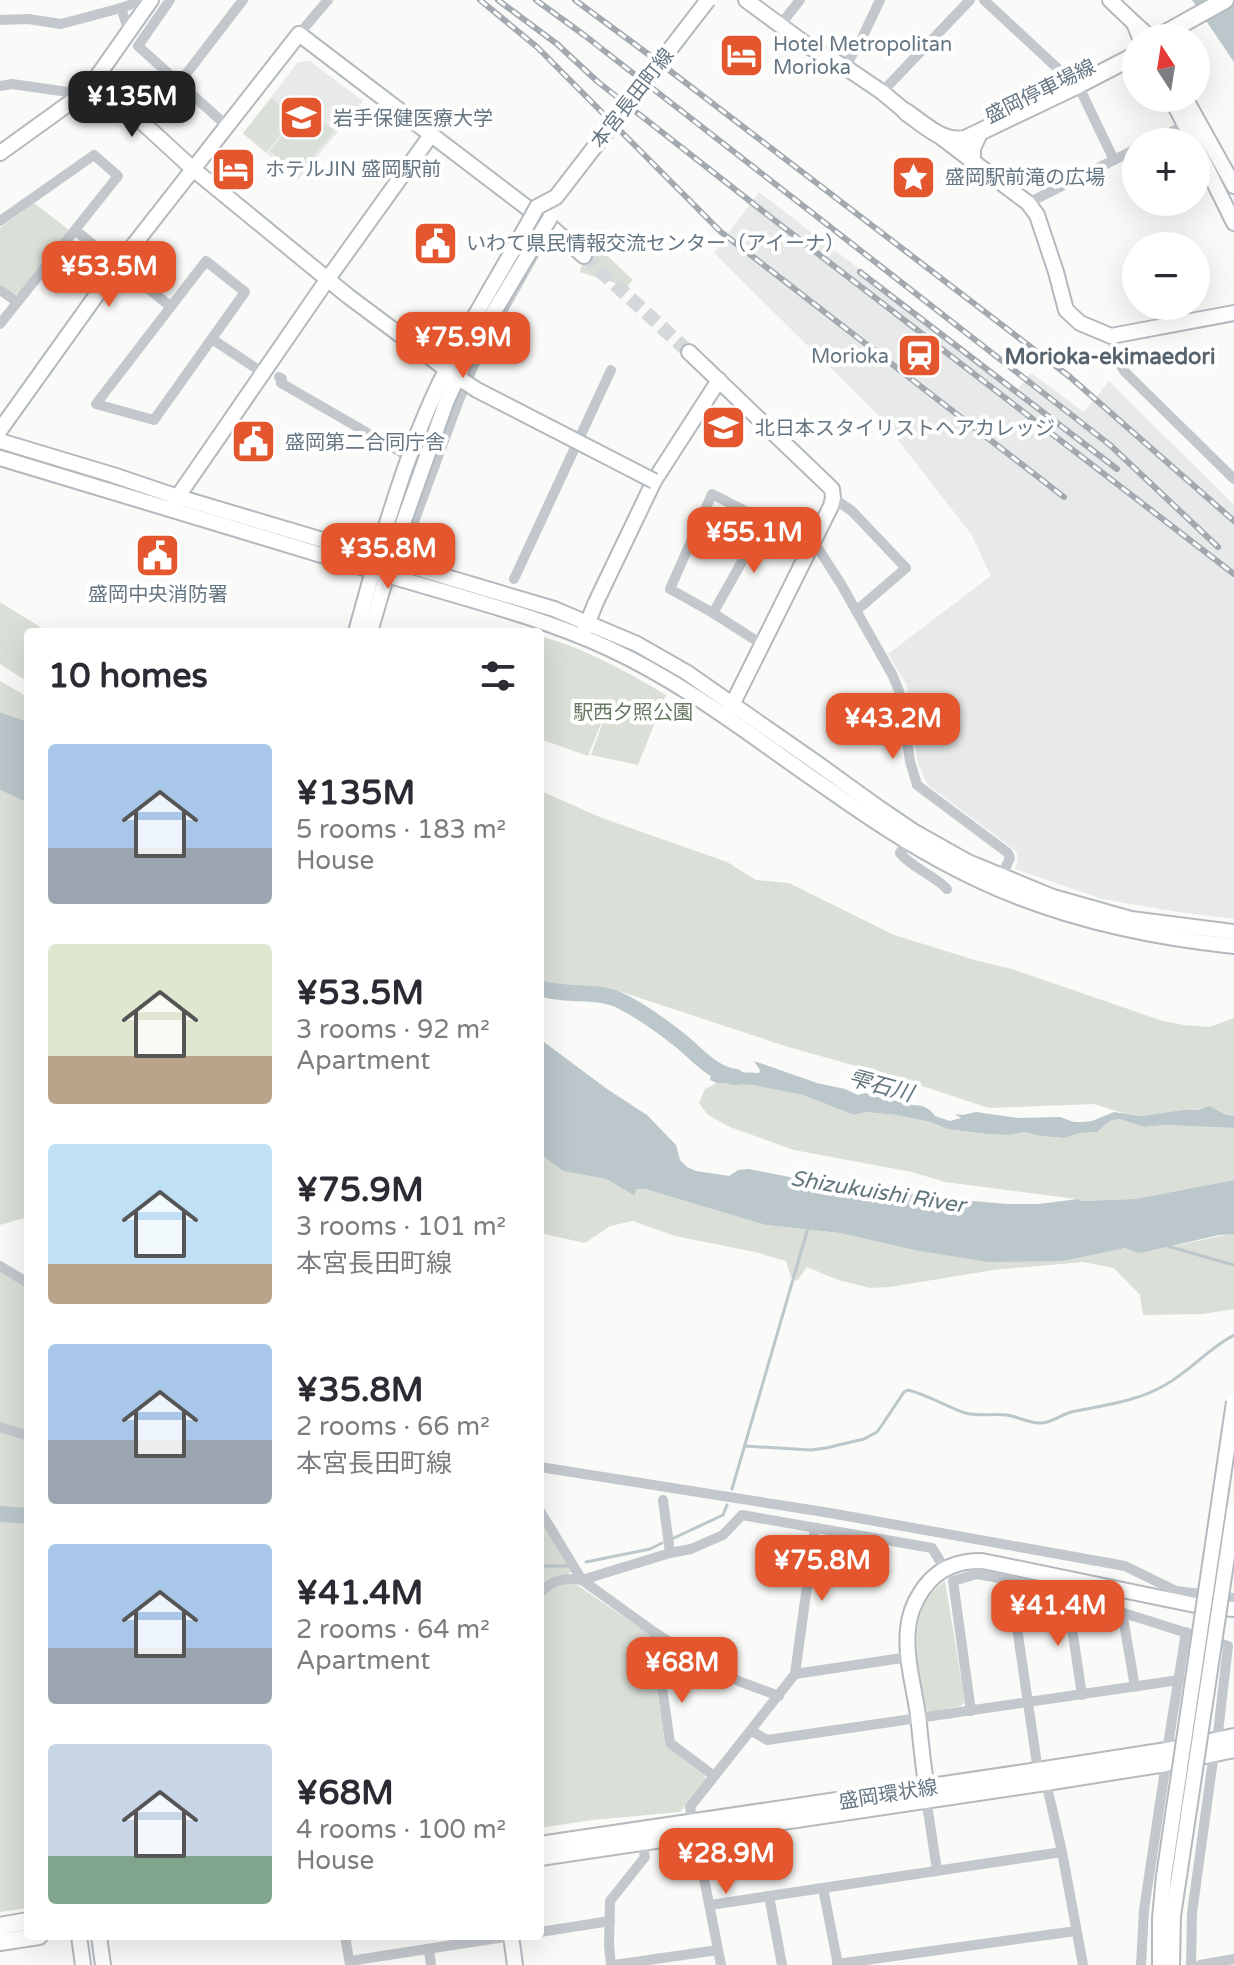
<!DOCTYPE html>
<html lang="en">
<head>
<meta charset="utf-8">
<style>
	:root { --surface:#fff; --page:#f7f7f7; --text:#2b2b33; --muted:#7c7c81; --accent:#e4572e }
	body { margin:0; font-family:"Varela Round","Noto Sans JP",sans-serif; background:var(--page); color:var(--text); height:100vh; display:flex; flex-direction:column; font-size:30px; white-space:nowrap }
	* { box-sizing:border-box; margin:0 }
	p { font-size:26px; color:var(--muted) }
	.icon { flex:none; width:44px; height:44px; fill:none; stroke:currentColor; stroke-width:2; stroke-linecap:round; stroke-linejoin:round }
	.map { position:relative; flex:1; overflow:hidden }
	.panel { position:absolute; left:24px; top:628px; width:520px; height:1312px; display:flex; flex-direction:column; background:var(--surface); border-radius:8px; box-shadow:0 8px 32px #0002 }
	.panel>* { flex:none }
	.needle { width:52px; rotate:348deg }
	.controls { position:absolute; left:1122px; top:24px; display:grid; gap:16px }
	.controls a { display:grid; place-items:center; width:88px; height:88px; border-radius:50%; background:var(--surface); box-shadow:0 8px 32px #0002; font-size:40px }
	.price { position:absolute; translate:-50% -68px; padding:0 18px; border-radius:16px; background:var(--accent); color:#fff; font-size:26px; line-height:52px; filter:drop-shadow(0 2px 4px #0008) }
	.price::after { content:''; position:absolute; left:50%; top:48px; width:24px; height:18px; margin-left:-12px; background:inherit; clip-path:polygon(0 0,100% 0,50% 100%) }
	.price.selected { background:#222; color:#fff }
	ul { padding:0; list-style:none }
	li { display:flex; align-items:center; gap:24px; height:200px; padding:0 24px }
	li span { display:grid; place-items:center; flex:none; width:224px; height:160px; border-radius:8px; color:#555 }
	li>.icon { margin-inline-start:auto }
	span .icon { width:96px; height:96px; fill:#fffc; stroke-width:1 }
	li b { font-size:34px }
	h2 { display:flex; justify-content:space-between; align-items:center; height:96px; padding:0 24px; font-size:34px }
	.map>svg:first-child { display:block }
</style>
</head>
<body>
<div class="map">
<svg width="1234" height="1965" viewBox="0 0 1234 1965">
	<rect width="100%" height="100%" fill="#fafaf8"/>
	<g fill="#e8e9e9">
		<path d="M310 61 363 101 298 180 243 134 298 62Z"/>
		<path d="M759 192 1017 390 1031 373 1084 412 1109 381 1234 505V919L1178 912 1102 899 1015 869 1018 859 1016 851 928 785 918 764 907 686 888 654 991 576 971 534 880 417 714 253Z"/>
	</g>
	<g fill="#dadfd7">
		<path d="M271 98 289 113 280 125 285 129 266 152 243 133Z"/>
		<path d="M298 100 334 131 297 176 270 151 298 117 290 109Z"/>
		<path d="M34 203 69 230 19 294H14L0 284V228Z"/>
		<path d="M598 247 633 280 627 287 580 272 581 267Z"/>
		<path d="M0 602 48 632H28V682L0 664Z"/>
		<path d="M540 636C585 648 627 672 666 695L638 765 591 755 614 691 588 756 540 739Z"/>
		<path d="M0 681 28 697V722L0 712Z"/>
		<path d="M540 756H542L543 792 602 818 727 862 756 880 789 883 894 935 978 961 1012 969 1163 1021 1184 1025 1210 1027 1234 1018V1116L1202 1109 1142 1116 1119 1112 1094 1104 989 1108 892 1076 788 1047 622 992C596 987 565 992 540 982Z"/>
		<path d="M0 790 28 803V1217L0 1225Z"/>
		<path d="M717 1083 752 1085 803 1095 854 1115 866 1112 896 1115 931 1122 947 1129 987 1134 1010 1135 1024 1132 1041 1136 1064 1138 1080 1133 1097 1132 1110 1121 1119 1119 1144 1127 1165 1125 1234 1128V1180L1135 1199 1082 1201 1077 1199 945 1182 912 1172 794 1150 730 1127 708 1115 699 1103 705 1089Z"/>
		<path d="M540 1154 563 1171 606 1179 635 1196 636 1188 645 1189 766 1225 840 1233 914 1250 1089 1255 1127 1248 1141 1253 1234 1233V1309L1203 1314 1143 1315 1140 1295 1114 1268 1083 1262 994 1270 889 1287 870 1288 838 1280 807 1267 797 1281 791 1277 786 1261 755 1252 675 1236 633 1221 610 1226 585 1243 540 1233Z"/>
		<path d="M0 1266 28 1283V1908L0 1912Z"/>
		<path d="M540 1521 572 1571 561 1579 574 1583 649 1634 665 1745 705 1776 706 1780 680 1812 592 1820 540 1828Z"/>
		<path d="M945 1581 965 1702 961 1706 928 1712 926 1708C918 1664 903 1610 945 1581Z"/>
	</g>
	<g fill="#bbc7cb">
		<path d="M1192 0H1234V62Z"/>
		<path d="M0 712 28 722V803L0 790Z"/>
		<path d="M540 1039 607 1089 647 1115 676 1145 680 1160 687 1167 696 1171 729 1176 738 1170 749 1169 804 1180 854 1187 950 1199 1007 1204H1039L1078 1199 1082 1201 1135 1199 1234 1180V1234L1219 1235 1141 1253 1132 1251 1126 1248 1062 1261 989 1262 914 1250 840 1233 766 1225 645 1189H636L635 1196 606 1179 563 1171 540 1154Z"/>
		<path d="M754 1061 817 1083 845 1089 858 1095 865 1093 912 1105C922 1105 930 1108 935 1116L950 1121 961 1118 955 1114 963 1115 976 1112 1018 1118 1060 1117 1074 1122H1082L1092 1121 1114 1112 1142 1116 1184 1110H1198L1209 1106 1224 1114 1234 1116V1128L1165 1125 1144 1127 1119 1119 1110 1121 1097 1132 1080 1133 1064 1138 1041 1136 1024 1132 1010 1135 987 1134 947 1129 931 1122 896 1115 866 1112 854 1115 803 1095 752 1085 717 1083 710 1080 711 1076 720 1067 734 1072 759 1073 760 1070Z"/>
	</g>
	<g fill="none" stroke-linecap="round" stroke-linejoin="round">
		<g stroke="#bbc7cb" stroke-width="3">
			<path d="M1167 1246 1234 1265"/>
			<path d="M745 1446 811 1450 826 1448 864 1439 877 1432 882 1425 904 1392 908 1390C928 1395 945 1406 965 1413 979 1417 993 1413 1007 1415 1019 1417 1030 1424 1043 1423 1053 1421 1062 1415 1071 1412 1104 1405 1136 1402 1165 1385 1190 1371 1209 1348 1234 1335"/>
			<path d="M732 1489 808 1228"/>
			<path d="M674 1538 723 1515 727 1505"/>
			<path d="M586 1562 650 1549 662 1543"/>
			<path d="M540 1566H568"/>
		</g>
		<g stroke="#bbc7cb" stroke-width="16">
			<path d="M540 988C565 997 594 989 619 1000 640 1010 662 1026 681 1041 698 1055 713 1074 736 1077"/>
			<path d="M0 1514 28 1516"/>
		</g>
		<path stroke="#d5d9db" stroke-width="14" stroke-dasharray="14 7" stroke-linecap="butt" d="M584 256 689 352"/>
		<defs>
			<g id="secondary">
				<path d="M746 0 811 48 845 67 882 92 906 112"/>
				<path d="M1110 0 1134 23"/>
				<path d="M1140 38 1134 23 1151 38"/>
				<path d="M94 81 105 88 193 169 348 296"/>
				<path d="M1171 98 1194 142"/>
				<path d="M1185 98 1234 186"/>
				<path d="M942 138 1028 203 1037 215 1056 272 1066 310 1080 323 1111 336 1234 313"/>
				<path d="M1196 146 1234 223"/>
				<path d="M0 153 82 94 94 81 151 0"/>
				<path d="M689 352 832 489 833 498 831 506 730 709"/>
				<path d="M0 430 118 265 299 34 542 219 584 256"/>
				<path d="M0 441 113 475 178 497 554 609 637 644 686 672 818 764 879 808 913 831 968 862 1053 897 1131 919 1234 932"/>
				<path d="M0 458C129 496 258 536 387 575 459 597 542 617 610 649 690 686 759 742 831 791 878 824 928 857 981 881 1060 918 1148 937 1234 946"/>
				<path d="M174 502 327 280 431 135"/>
				<path d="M585 629 596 602 654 481 719 380"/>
				<path d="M356 632 375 563"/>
				<path d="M370 632 389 567"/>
				<path d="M928 1795C923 1769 921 1742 918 1715 914 1687 905 1657 908 1629 910 1604 927 1575 952 1566 961 1562 971 1561 982 1561L1205 1607 1234 1609"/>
				<path d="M79 1936 83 1965"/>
				<path d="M99 1936 103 1965"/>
				<path d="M511 1936 515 1965"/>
			</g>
			<g id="primary">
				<path d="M1148 38 1164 34 1225 0"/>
				<path d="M906 112C925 125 942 143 965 139L1078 85 1136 55"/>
				<path d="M972 162V148L979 133"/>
				<path d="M540 1845 1038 1771 1167 1751 1234 1737"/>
				<path d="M540 1857 1046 1782 1166 1763 1234 1749"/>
				<path d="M0 1926 28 1921"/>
				<path d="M0 1942 39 1936"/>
			</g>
		</defs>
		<use href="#secondary" stroke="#b3babf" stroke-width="18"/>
		<use href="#primary" stroke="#b5babe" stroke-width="20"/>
		<g stroke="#c3c8cc" stroke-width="10">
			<path d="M170 0 138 46 227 126"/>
			<path d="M984 0 1068 78"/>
			<path d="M121 8 130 5 134 0"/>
			<path d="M0 20 28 19 61 24 121 8 129 32"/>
			<path d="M781 24 800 0"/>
			<path d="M299 34 328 0"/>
			<path d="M845 67 863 36 880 0"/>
			<path d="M180 82 243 0"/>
			<path d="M1078 85 1114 160"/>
			<path d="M0 86 12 84 82 94"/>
			<path d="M882 92 970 0"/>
			<path d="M1151 142 1186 125"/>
			<path d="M1028 203 1136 149"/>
			<path d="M541 218V242L479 353 459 400 408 538 399 543 382 538 380 533 459 341 523 228Z"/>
			<path d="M0 221 94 155 118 176 0 324"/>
			<path d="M75 230 170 306"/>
			<path d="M206 261 245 292 154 420 96 404Z"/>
			<path d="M0 290 17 302"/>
			<path d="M1111 336 1118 361 1125 372 1234 479"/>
			<path d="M212 339 263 373"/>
			<path d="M279 377 282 379 281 383 411 458"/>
			<path d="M833 498 852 511 906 568 856 611"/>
			<path d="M514 579 611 370"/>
			<path d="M713 613 765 521"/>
			<path d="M763 645 713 613 670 589 712 494 765 521 814 542 841 584 893 676 899 691 910 761 917 785 1008 853 1010 858 1001 877"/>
			<path d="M910 837 900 853C913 869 933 874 947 889"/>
			<path d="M0 1266 28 1283"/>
			<path d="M0 1427 28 1436"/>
			<path d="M540 1467 830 1513 1125 1566 1176 1591 1234 1598"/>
			<path d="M663 1500 670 1553"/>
			<path d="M540 1511 582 1580 654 1632 708 1667 741 1682 779 1696"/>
			<path d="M1010 1580 1038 1771"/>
			<path d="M540 1593C552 1580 565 1577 582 1580L670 1553 691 1549 723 1535 742 1515 932 1548 945 1569"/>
			<path d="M1067 1595 1082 1695"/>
			<path d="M1122 1612 1135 1687"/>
			<path d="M654 1632 670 1743 714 1776"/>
			<path d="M795 1674 815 1528"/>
			<path d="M971 1711 953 1581 977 1574 1010 1580 1067 1595 1228 1646 1217 1741"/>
			<path d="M752 1731 767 1740 1179 1680"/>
			<path d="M1167 1751 1186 1632"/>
			<path d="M928 1811 937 1870"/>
			<path d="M1062 1852 1083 1965"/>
			<path d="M823 1888 838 1965"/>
			<path d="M769 1896 782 1965"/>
			<path d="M710 1905 1062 1852 1046 1782"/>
			<path d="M540 1932 610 1921"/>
			<path d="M345 1936 350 1965"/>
			<path d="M429 1949 431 1965"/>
			<path d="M350 1961 511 1936"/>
			<path d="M837 1964 1076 1931"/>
			<path d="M611 1965 609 1945 610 1901 645 1857 642 1842"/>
			<path d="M614 1965 718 1950"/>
			<path d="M721 1965 690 1807 795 1674 909 1657"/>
			<path d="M1141 1965 1144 1910 1166 1763"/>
			<path d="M1191 1965 1192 1913 1214 1753"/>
			<path d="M1200 1965 1234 1959"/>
		</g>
		<use href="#secondary" stroke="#fff" stroke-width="14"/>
		<use href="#primary" stroke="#fff" stroke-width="16"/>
		<defs>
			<g id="rail">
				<path d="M480 0 537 47 721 232 1064 497"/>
				<path d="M498 0 557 44 598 82 769 216 1234 574"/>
				<path d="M536 0 584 35 1110 445 1218 547"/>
				<path d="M575 0 652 57 1070 377 1234 521"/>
				<path d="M860 272 1117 469"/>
			</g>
		</defs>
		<use href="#rail" stroke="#a2aab0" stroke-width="6"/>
		<use href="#rail" stroke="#fff" stroke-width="3" stroke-dasharray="9" stroke-linecap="butt"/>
		<defs>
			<g id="secondary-bridge">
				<path d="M348 296 447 370 477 390 654 481"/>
				<path d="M382 539C397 491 413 441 434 395 464 330 503 270 537 207L556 197 708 0"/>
				<path d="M396 543 447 400 467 357 550 218"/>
				<path d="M1160 1965V1918L1164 1876 1234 1402"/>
				<path d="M1172 1965 1173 1916 1234 1510"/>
			</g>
		</defs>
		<use href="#secondary-bridge" stroke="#b3babf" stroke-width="18" stroke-linecap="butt"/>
		<use href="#secondary-bridge" stroke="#fff" stroke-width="14"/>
	</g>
	<defs>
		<symbol id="hotel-square" viewBox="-11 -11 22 22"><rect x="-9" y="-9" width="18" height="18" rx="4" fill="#e4572e" stroke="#fff"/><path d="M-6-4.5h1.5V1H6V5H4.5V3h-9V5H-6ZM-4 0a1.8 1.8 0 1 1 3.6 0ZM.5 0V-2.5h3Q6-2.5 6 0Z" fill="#fff"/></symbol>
		<symbol id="university-square" viewBox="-11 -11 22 22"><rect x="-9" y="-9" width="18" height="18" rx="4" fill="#e4572e" stroke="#fff"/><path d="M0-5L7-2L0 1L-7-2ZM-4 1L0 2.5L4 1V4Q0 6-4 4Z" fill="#fff"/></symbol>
		<symbol id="sight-square" viewBox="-11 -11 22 22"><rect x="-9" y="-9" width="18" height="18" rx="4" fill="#e4572e" stroke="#fff"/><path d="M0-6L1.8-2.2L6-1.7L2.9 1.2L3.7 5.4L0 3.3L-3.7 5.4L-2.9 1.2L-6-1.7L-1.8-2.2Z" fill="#fff"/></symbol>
		<symbol id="civic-square" viewBox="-11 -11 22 22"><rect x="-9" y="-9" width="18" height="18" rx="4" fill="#e4572e" stroke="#fff"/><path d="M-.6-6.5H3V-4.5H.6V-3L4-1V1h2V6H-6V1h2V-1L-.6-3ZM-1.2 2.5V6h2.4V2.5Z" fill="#fff"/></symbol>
		<symbol id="station-square" viewBox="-11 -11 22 22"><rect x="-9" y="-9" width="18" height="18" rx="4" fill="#e4572e" stroke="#fff"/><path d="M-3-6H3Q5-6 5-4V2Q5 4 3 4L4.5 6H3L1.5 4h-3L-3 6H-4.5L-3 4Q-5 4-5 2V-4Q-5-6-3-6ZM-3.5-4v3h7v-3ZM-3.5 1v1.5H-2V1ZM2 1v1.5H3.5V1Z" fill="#fff"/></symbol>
	</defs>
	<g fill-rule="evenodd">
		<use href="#hotel-square" x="716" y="30" width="51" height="51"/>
		<use href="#university-square" x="276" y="92" width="51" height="51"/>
		<use href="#hotel-square" x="208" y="144" width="51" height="51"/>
		<use href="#sight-square" x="888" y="152" width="51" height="51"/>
		<use href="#civic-square" x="410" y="218" width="51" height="51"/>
		<use href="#station-square" x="894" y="330" width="51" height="51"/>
		<use href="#university-square" x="698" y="402" width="51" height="51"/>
		<use href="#civic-square" x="228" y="416" width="51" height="51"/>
		<use href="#civic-square" x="132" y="530" width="51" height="51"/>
	</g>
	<g text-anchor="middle" stroke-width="8" stroke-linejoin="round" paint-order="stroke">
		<g font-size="20" fill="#657683" stroke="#fff" text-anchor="start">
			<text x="773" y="51">Hotel Metropolitan<tspan x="773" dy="23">Morioka</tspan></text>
			<text x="333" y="125">岩手保健医療大学</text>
			<text x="265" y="176">ホテルJIN 盛岡駅前</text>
			<text x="945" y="184">盛岡駅前滝の広場</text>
			<text x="466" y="250">いわて県民情報交流センター（アイーナ）</text>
			<text x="889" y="363" text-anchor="end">Morioka</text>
			<text x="755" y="435">北日本スタイリストヘアカレッジ</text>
			<text x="285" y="449">盛岡第二合同庁舎</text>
			<text x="158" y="601" text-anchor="middle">盛岡中央消防署</text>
		</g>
		<g font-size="20" fill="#657683" stroke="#fff">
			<text transform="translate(1040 91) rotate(-26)" y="7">盛岡停車場線</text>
			<text transform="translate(632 98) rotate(-52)" y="7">本宮長田町線</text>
			<text transform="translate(888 1794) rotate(-9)" y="7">盛岡環状線</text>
		</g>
		<g font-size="20" fill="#687a64" stroke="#fff">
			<text x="633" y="719">駅西夕照公園</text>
		</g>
		<g font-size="22" font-weight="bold" fill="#57646e" stroke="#fff">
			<text x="1110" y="364">Morioka-ekimaedori</text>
		</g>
		<g font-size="22" font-style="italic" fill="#60757c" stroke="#fff">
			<text transform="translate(881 1085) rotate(15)" y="8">雫石川</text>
			<text transform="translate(878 1191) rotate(9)" y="8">Shizukuishi River</text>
		</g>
	</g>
</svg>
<div class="controls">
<a><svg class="needle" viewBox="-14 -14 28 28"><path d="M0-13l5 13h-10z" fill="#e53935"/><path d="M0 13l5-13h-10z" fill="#7c7c81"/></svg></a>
<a>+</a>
<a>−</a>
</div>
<b class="price selected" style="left:132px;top:139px">¥135M</b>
<b class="price" style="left:109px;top:309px">¥53.5M</b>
<b class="price" style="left:463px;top:380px">¥75.9M</b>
<b class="price" style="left:754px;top:575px">¥55.1M</b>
<b class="price" style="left:388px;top:591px">¥35.8M</b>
<b class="price" style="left:893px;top:761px">¥43.2M</b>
<b class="price" style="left:822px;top:1603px">¥75.8M</b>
<b class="price" style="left:1058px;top:1648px">¥41.4M</b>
<b class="price" style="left:682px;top:1705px">¥68M</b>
<b class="price" style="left:726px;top:1896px">¥28.9M</b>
<section class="panel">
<h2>10 homes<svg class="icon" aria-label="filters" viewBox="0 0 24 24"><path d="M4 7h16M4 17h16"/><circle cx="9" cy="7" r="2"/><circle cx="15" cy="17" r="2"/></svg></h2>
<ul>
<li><span style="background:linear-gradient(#a9c7e8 65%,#9aa5b1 0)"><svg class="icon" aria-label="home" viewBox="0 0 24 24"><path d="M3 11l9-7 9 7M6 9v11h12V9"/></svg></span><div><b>¥135M</b><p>5 rooms · 183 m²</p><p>House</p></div></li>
<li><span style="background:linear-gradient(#dfe7d0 70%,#b9a48a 0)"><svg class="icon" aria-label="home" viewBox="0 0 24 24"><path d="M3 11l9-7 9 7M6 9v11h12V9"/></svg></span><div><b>¥53.5M</b><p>3 rooms · 92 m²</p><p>Apartment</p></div></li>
<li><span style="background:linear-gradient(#bfe0f5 75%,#b9a48a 0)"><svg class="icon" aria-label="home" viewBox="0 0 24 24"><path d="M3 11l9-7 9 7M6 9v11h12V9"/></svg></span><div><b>¥75.9M</b><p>3 rooms · 101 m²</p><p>本宮長田町線</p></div></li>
<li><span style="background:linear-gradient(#a9c7e8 60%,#9aa5b1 0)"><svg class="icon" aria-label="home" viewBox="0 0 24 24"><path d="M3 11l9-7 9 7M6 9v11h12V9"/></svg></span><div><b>¥35.8M</b><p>2 rooms · 66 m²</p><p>本宮長田町線</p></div></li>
<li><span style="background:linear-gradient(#a9c7e8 65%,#9aa5b1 0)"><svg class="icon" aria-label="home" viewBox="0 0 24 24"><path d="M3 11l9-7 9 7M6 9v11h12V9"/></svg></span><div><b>¥41.4M</b><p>2 rooms · 64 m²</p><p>Apartment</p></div></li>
<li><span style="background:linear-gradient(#c9d6e8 70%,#7fa58c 0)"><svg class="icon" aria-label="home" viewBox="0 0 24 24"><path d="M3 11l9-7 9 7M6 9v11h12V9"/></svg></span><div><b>¥68M</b><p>4 rooms · 100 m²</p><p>House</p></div></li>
</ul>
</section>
</div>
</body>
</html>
